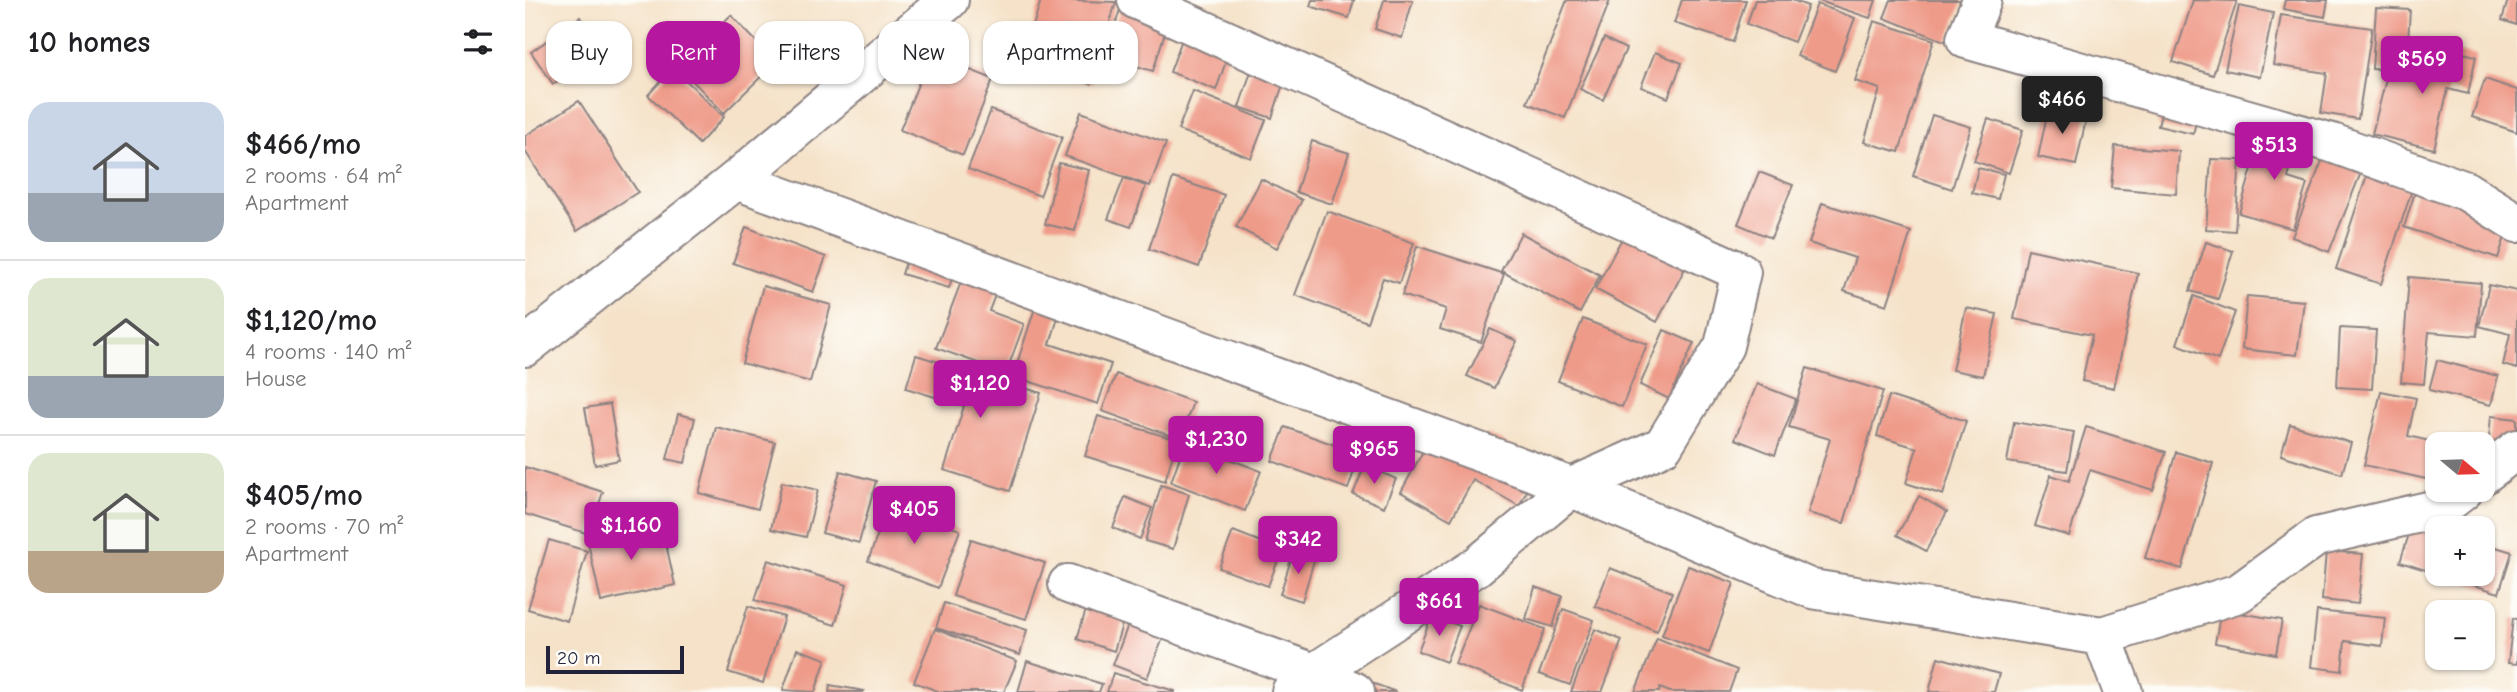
<!DOCTYPE html>
<html lang="en">
<head>
<meta charset="utf-8">
<style>
	:root { --surface:#fff; --page:#f6f6f6; --text:#202124; --muted:#757577; --line:#e0e0e0; --accent:#b5179e }
	body { margin:0; font-family:"Comic Neue",sans-serif; background:var(--page); color:var(--text); height:100vh; display:flex; flex-direction:column; font-size:26px; white-space:nowrap }
	* { box-sizing:border-box; margin:0 }
	p { font-size:23px; color:var(--muted) }
	.icon { flex:none; width:38px; height:38px; fill:none; stroke:currentColor; stroke-width:2; stroke-linecap:round; stroke-linejoin:round }
	.map { position:relative; flex:1; overflow:hidden }
	.details { display:flex; flex-direction:column; background:var(--surface); width:525px }
	.details>* { flex:none }
	.banner { position:absolute; left:21px; top:21px; width:665px; height:63px; display:flex; gap:14px }
	.needle { width:46px; rotate:109deg }
	.controls { position:absolute; left:1900px; top:432px; display:grid; gap:14px }
	.controls a { display:grid; place-items:center; width:70px; height:70px; border-radius:14px; background:var(--surface); box-shadow:0 2px 5px #0004; font-size:35px }
	.scale { position:absolute; left:21px; bottom:18px; width:138px; box-sizing:border-box; padding-left:7px; border:4px solid #22223b; border-top:0; font-size:19px; line-height:24px; white-space:nowrap; color:#22223b; -webkit-text-stroke:5px #fdfcf7; paint-order:stroke }
	.price { position:absolute; translate:-50% -60px; padding:0 16px; border-radius:7px; background:var(--accent); color:#fff; font-size:23px; line-height:46px; filter:drop-shadow(0 2px 4px #0008) }
	.price::after { content:''; position:absolute; left:50%; top:42px; width:21px; height:16px; margin-left:-10px; background:inherit; clip-path:polygon(0 0,100% 0,50% 100%) }
	.price.selected { background:#222; color:#fff }
	ul { padding:0; list-style:none }
	li { display:flex; align-items:center; gap:21px; height:175px; padding:0 28px }
	li+li { border-top:2px solid var(--line) }
	li span { display:grid; place-items:center; flex:none; width:196px; height:140px; border-radius:21px; color:#555 }
	li>.icon { margin-inline-start:auto }
	span .icon { width:84px; height:84px; fill:#fffc; stroke-width:1 }
	li b { font-size:30px }
	h2 { display:flex; justify-content:space-between; align-items:center; height:84px; padding:0 28px; font-size:30px }
	.chip { padding:0 24px; border-radius:21px; background:var(--surface); box-shadow:0 2px 5px #0004; font-size:24px; line-height:63px }
	.chip.selected { background:var(--accent); color:#fff }
	main { display:flex; flex:1; min-height:0 }
	.map>svg:first-child { display:block }
</style>
</head>
<body>
<main>
<section class="details">
<h2>10 homes<svg class="icon" aria-label="filters" viewBox="0 0 24 24"><path d="M4 7h16M4 17h16"/><circle cx="9" cy="7" r="2"/><circle cx="15" cy="17" r="2"/></svg></h2>
<ul>
<li><span style="background:linear-gradient(#c9d6e8 65%,#9aa5b1 0)"><svg class="icon" aria-label="home" viewBox="0 0 24 24"><path d="M3 11l9-7 9 7M6 9v11h12V9"/></svg></span><div><b>$466/mo</b><p>2 rooms · 64 m²</p><p>Apartment</p></div></li>
<li><span style="background:linear-gradient(#dfe7d0 70%,#9aa5b1 0)"><svg class="icon" aria-label="home" viewBox="0 0 24 24"><path d="M3 11l9-7 9 7M6 9v11h12V9"/></svg></span><div><b>$1,120/mo</b><p>4 rooms · 140 m²</p><p>House</p></div></li>
<li><span style="background:linear-gradient(#dfe7d0 70%,#b9a48a 0)"><svg class="icon" aria-label="home" viewBox="0 0 24 24"><path d="M3 11l9-7 9 7M6 9v11h12V9"/></svg></span><div><b>$405/mo</b><p>2 rooms · 70 m²</p><p>Apartment</p></div></li>
</ul>
</section>
<div class="map">
<svg width="1992" height="692" viewBox="0 0 1992 692">
	<rect width="100%" height="100%" fill="#fdfcf7"/>
	<filter id="ink" filterUnits="userSpaceOnUse"><feTurbulence type="fractalNoise" baseFrequency=".0143" numOctaves="2"/><feDisplacementMap in="SourceGraphic" scale="14" xChannelSelector="R" yChannelSelector="G"/><feConvolveMatrix kernelMatrix="1 2 1 2 8 2 1 2 1" color-interpolation-filters="sRGB"/></filter>
	<filter id="wash" filterUnits="userSpaceOnUse"><feTurbulence type="fractalNoise" baseFrequency=".00686" numOctaves="4" result="noise"/><feDisplacementMap in="SourceGraphic" scale="28" xChannelSelector="R" yChannelSelector="G"/><feGaussianBlur stdDeviation="1.57" result="paint"/><feColorMatrix in="noise" values="0 0 0 0 0 0 0 0 0 0 0 0 0 0 0 0 0 1.4 0 .05"/><feComposite in="paint" operator="in"/></filter>
	<g filter="url(#wash)">
		<rect width="100%" height="100%" fill="#f5e2c8"/>
		<g id="blocks">
			<g fill="#ef9b8a">
				<path d="M516 0 591 2 566 84 497 62Z"/>
				<path d="M598 0H650L628 71 580 57Z"/>
				<path d="M787 0H829L824 18 785 6Z"/>
				<path d="M859 0H888L877 38 850 29Z"/>
				<path d="M1042 0H1085L1040 118 1002 103Z"/>
				<path d="M1157 0H1221L1208 42 1149 23Z"/>
				<path d="M1230 0H1267L1283 6 1269 42 1222 24Z"/>
				<path d="M1291 0H1351L1345 18Z"/>
				<path d="M1366 0H1438L1422 42 1359 18Z"/>
				<path d="M1668 0 1712 1 1688 75 1648 62Z"/>
				<path d="M1760 0H1803L1800 17 1758 9Z"/>
				<path d="M1983 0H1992V25L1977 20Z"/>
				<path d="M1292 4 1330 18 1310 71 1272 56Z"/>
				<path d="M1714 6 1748 13 1735 77 1700 70Z"/>
				<path d="M669 7 714 24 691 90 645 72Z"/>
				<path d="M1851 8 1885 10 1881 71 1847 69Z"/>
				<path d="M206 15 251 62 199 113 153 66Z"/>
				<path d="M1756 15 1847 28 1833 119 1796 113 1802 73 1748 65Z"/>
				<path d="M55 17 77 50 28 84 6 52Z"/>
				<path d="M1349 21 1409 40 1374 152 1339 142 1355 89 1330 81Z"/>
				<path d="M1079 38 1101 49 1078 100 1055 89Z"/>
				<path d="M736 42 768 53 747 118 714 107Z"/>
				<path d="M1898 44 1951 56 1943 94 1923 89 1909 149 1847 134 1863 71 1890 77Z"/>
				<path d="M1130 52 1157 63 1143 98 1116 87Z"/>
				<path d="M405 54 468 79 438 155 375 130Z"/>
				<path d="M148 68 199 117 174 144 123 95Z"/>
				<path d="M1960 79 1992 90V132L1947 117Z"/>
				<path d="M668 91 741 120 726 158 653 130Z"/>
				<path d="M1641 94 1676 103 1668 134 1633 126Z"/>
				<path d="M54 101 113 192 52 231 0 151V136Z"/>
				<path d="M1524 106 1562 115 1551 165 1513 157Z"/>
				<path d="M466 110 537 137 515 196 443 169Z"/>
				<path d="M556 112 641 143 625 186 540 156Z"/>
				<path d="M1407 115 1446 127 1427 189 1388 176Z"/>
				<path d="M1463 119 1498 130 1484 173 1449 161Z"/>
				<path d="M1739 128 1774 137 1763 178 1782 184 1768 229 1714 213Z"/>
				<path d="M787 141 824 153 807 204 771 192Z"/>
				<path d="M1805 141 1843 155 1804 252 1767 237Z"/>
				<path d="M1590 146 1654 151 1651 194 1586 188Z"/>
				<path d="M1686 159 1715 160 1710 231 1681 229Z"/>
				<path d="M534 163 564 170 550 231 520 224Z"/>
				<path d="M1453 168 1479 174 1473 199 1447 193Z"/>
				<path d="M1234 172 1268 185 1246 238 1213 224Z"/>
				<path d="M1842 175 1887 190 1856 284 1811 269Z"/>
				<path d="M599 178 621 186 606 227 583 219Z"/>
				<path d="M648 178 699 195 674 267 624 249Z"/>
				<path d="M736 179 777 200 752 248 711 227Z"/>
				<path d="M1891 189 1986 219 1973 258 1879 227Z"/>
				<path d="M1297 203 1386 232 1362 305 1319 291 1330 258 1284 243Z"/>
				<path d="M802 211 889 243 874 283 858 278 842 322 770 295Z"/>
				<path d="M221 227 301 257 288 292 208 263Z"/>
				<path d="M1103 227 1165 259 1132 322 1070 289Z"/>
				<path d="M996 233 1075 275 1055 313 976 271Z"/>
				<path d="M388 240 434 254 424 288 377 274Z"/>
				<path d="M1681 242 1708 251 1693 299 1665 291Z"/>
				<path d="M892 246 979 274 956 342 915 329 921 309 877 295Z"/>
				<path d="M1503 249 1613 273 1589 388 1557 381 1567 335 1489 319Z"/>
				<path d="M447 253 481 266 464 311 499 324 481 373 411 348Z"/>
				<path d="M520 277 543 285 525 344 586 364 573 404 488 376Z"/>
				<path d="M1884 277 1956 283 1952 336 1904 332 1899 384 1876 382Z"/>
				<path d="M1964 285 1992 291V369L1978 365 1985 334 1954 326Z"/>
				<path d="M238 286 306 305 285 382 217 363Z"/>
				<path d="M1669 296 1710 312 1693 360 1652 344Z"/>
				<path d="M1722 296 1779 301 1772 355 1717 349Z"/>
				<path d="M1441 308 1472 314 1458 376 1427 370Z"/>
				<path d="M1058 319 1122 344 1097 407 1033 381Z"/>
				<path d="M1815 328 1851 330 1847 389 1812 387Z"/>
				<path d="M965 329 992 341 969 388 942 376Z"/>
				<path d="M1139 330 1169 343 1144 399 1115 385Z"/>
				<path d="M391 355 516 393 485 491 419 470 439 406 381 388Z"/>
				<path d="M1912 360 1973 376 1966 405 1904 390Z"/>
				<path d="M1282 368 1358 391 1319 523 1283 513 1305 439 1264 427Z"/>
				<path d="M591 374 668 402 655 439 577 411Z"/>
				<path d="M1232 384 1271 399 1250 455 1210 439Z"/>
				<path d="M1856 391 1891 398 1883 436 1909 442 1901 479 1839 465Z"/>
				<path d="M1364 396 1441 421 1418 495 1381 483 1392 448 1352 436Z"/>
				<path d="M861 398 884 407 860 468 837 459Z"/>
				<path d="M85 404 94 460 70 465 60 408Z"/>
				<path d="M153 414 170 418 160 463 142 459Z"/>
				<path d="M573 416 652 440 640 481 560 456Z"/>
				<path d="M1966 416 1992 419V449H1963Z"/>
				<path d="M1489 422 1549 432 1542 471 1482 462Z"/>
				<path d="M1765 424 1826 443 1817 474 1756 455Z"/>
				<path d="M191 427 250 442 233 509 174 493Z"/>
				<path d="M760 427 835 454 823 489 747 461Z"/>
				<path d="M1561 427 1641 452 1628 490 1565 470 1544 536 1510 526 1526 475 1544 481Z"/>
				<path d="M963 434 1017 463 994 506 948 480 926 520 876 492 903 442 945 466Z"/>
				<path d="M660 442 736 471 720 511 646 482Z"/>
				<path d="M1651 452 1688 463 1657 569 1620 558Z"/>
				<path d="M840 465 871 479 859 507 828 494Z"/>
				<path d="M0 467 78 492 64 534 0 514Z"/>
				<path d="M315 471 351 481 334 543 297 533Z"/>
				<path d="M257 482 293 490 281 537 246 529Z"/>
				<path d="M636 485 664 494 648 549 620 541Z"/>
				<path d="M1394 496 1422 512 1401 551 1372 535Z"/>
				<path d="M600 497 627 508 615 539 588 528Z"/>
				<path d="M364 504 435 530 413 588 343 561Z"/>
				<path d="M136 521 150 585 76 602 62 538Z"/>
				<path d="M1888 522 1913 529V574L1875 562Z"/>
				<path d="M708 531 757 550 743 586 694 568Z"/>
				<path d="M446 539 520 563 501 619 428 596Z"/>
				<path d="M24 540 62 551 42 621 3 609Z"/>
				<path d="M1958 543 1987 552 1974 593 1916 575 1958 574Z"/>
				<path d="M769 550 790 557 777 601 755 594Z"/>
				<path d="M1801 551 1838 554 1833 604 1797 600Z"/>
				<path d="M243 560 322 585 310 625 230 600Z"/>
				<path d="M1163 566 1209 583 1184 653 1137 635Z"/>
				<path d="M1085 568 1147 592 1132 631 1070 606Z"/>
				<path d="M571 577 608 588 589 651 552 639Z"/>
				<path d="M1010 587 1037 596 1028 627 1001 619Z"/>
				<path d="M419 603 502 630 495 655 411 628Z"/>
				<path d="M954 604 1020 629 997 690 930 664Z"/>
				<path d="M1925 605 1943 612H1922Z"/>
				<path d="M223 606 259 617 238 683 203 672Z"/>
				<path d="M609 609 644 623 622 678 588 665Z"/>
				<path d="M1038 609 1069 620 1045 685 1014 674Z"/>
				<path d="M1696 610 1757 620 1751 654 1690 643Z"/>
				<path d="M1792 611 1860 618 1857 646 1820 641 1817 671 1786 667Z"/>
				<path d="M907 615 935 626 921 662 893 651Z"/>
				<path d="M1988 618 1992 619V664L1983 663Z"/>
				<path d="M410 629 492 661 479 692H415L389 682Z"/>
				<path d="M1070 629 1097 640 1077 692H1046Z"/>
				<path d="M1132 638 1212 670 1204 692H1145L1135 688 1134 692H1110Z"/>
				<path d="M272 649 301 659 290 692 258 690Z"/>
				<path d="M1413 657 1474 674 1469 692H1404Z"/>
				<path d="M502 661 577 684 574 692H493Z"/>
				<path d="M588 673 650 691V692H582Z"/>
				<path d="M839 680 871 692H834Z"/>
				<path d="M305 685 339 691 338 692H304Z"/>
			</g>
		</g>
	</g>
	<g filter="url(#ink)">
		<use href="#blocks" fill-opacity="0" stroke="#8c8282" stroke-width="2"/>
		<g fill="none" stroke-linecap="round" stroke-linejoin="round">
			<defs>
				<g id="minor">
					<path d="M612 0 1216 272 1199 346 1138 446 1047 487 951 567 789 673 766 692"/>
					<path d="M1457 0 1441 39 1807 143 1941 191 1992 223"/>
					<path d="M211 180 1009 472 1287 589 1577 636 1598 692"/>
					<path d="M0 347 211 180 424 0"/>
					<path d="M1958 475 1992 449"/>
					<path d="M543 584 789 673 830 692"/>
					<path d="M1577 636 1714 593 1791 537 1916 508 1939 490"/>
				</g>
			</defs>
			<use href="#minor" stroke="#8c8282" stroke-width="42"/>
			<use href="#minor" stroke="#fff" stroke-width="38"/>
		</g>
	</g>
</svg>
<div class="controls">
<a><svg class="needle" viewBox="-14 -14 28 28"><path d="M0-13l5 13h-10z" fill="#e53935"/><path d="M0 13l5-13h-10z" fill="#757577"/></svg></a>
<a>+</a>
<a>−</a>
</div>
<div class="scale">20 m</div>
<b class="price" style="left:1897px;top:96px">$569</b>
<b class="price selected" style="left:1537px;top:136px">$466</b>
<b class="price" style="left:1749px;top:182px">$513</b>
<b class="price" style="left:455px;top:420px">$1,120</b>
<b class="price" style="left:691px;top:476px">$1,230</b>
<b class="price" style="left:849px;top:486px">$965</b>
<b class="price" style="left:389px;top:546px">$405</b>
<b class="price" style="left:106px;top:562px">$1,160</b>
<b class="price" style="left:773px;top:576px">$342</b>
<b class="price" style="left:914px;top:638px">$661</b>
<div class="banner">
<a class="chip">Buy</a>
<a class="chip selected">Rent</a>
<a class="chip">Filters</a>
<a class="chip">New</a>
<a class="chip">Apartment</a>
</div>
</div>
</main>
</body>
</html>
